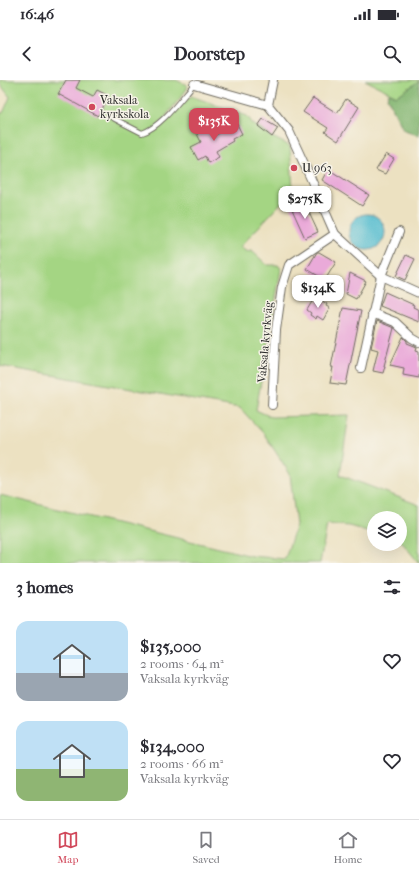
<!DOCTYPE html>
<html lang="en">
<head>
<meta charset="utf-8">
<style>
	:root { --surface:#fff; --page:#f2f2f3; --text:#2b2b33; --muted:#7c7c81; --line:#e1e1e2; --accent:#d1495b }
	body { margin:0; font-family:"IM FELL French Canon",serif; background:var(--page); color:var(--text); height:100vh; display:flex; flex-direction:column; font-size:15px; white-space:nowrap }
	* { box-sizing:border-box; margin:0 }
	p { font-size:13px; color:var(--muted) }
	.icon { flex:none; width:22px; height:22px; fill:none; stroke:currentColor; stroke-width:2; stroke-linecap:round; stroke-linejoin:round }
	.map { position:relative; height:483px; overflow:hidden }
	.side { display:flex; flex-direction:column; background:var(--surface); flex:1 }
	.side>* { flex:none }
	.buttons { position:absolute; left:367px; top:431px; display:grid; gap:8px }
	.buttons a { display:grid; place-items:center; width:40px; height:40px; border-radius:50%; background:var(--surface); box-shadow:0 4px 16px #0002; font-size:20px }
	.price { position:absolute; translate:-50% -34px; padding:0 9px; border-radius:8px; background:#fff; color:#222; font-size:13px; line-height:26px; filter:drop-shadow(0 1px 2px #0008) }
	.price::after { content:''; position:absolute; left:50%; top:24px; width:12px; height:9px; margin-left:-6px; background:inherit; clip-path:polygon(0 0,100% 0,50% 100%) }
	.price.on { background:var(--accent); color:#fff }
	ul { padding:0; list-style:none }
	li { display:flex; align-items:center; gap:12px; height:100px; padding:0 16px }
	li span { display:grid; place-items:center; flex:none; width:112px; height:80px; border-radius:12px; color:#555 }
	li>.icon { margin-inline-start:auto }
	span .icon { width:48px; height:48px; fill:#fffc; stroke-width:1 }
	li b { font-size:17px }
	h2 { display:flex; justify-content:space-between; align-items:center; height:48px; padding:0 16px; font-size:17px }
	.status { display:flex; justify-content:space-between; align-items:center; height:28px; padding:0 20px; background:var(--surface); direction:ltr }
	.status svg { height:11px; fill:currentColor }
	header { display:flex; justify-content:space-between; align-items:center; height:52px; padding:0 16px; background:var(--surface); font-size:18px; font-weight:800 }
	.menu { display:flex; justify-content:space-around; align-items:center; height:56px; border-top:1px solid var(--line); background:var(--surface); font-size:11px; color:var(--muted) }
	.menu a { display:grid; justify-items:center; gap:2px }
	.menu .on { color:var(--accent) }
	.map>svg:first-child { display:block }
</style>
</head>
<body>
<div class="status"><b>16:46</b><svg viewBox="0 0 49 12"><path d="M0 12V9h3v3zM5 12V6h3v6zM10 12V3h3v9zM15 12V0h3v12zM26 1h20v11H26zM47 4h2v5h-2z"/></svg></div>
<header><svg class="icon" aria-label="back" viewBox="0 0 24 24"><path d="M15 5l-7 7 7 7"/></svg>Doorstep<svg class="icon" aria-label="search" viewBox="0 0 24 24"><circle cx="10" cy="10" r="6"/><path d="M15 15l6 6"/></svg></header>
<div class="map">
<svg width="419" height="483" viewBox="0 0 419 483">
	<rect width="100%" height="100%" fill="#f7f3e8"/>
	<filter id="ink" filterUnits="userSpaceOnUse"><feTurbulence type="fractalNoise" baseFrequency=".025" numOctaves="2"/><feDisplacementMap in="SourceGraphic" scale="8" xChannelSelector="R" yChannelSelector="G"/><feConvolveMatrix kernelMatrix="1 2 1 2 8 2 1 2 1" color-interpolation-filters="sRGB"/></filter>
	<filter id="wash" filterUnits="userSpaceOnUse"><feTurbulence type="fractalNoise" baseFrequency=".012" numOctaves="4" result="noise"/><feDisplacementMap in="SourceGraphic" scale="16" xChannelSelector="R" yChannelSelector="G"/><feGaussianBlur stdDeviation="0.9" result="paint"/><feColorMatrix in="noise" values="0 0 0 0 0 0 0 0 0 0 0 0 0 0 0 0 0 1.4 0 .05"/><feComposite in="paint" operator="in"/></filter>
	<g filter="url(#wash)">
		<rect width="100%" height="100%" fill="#ece1c1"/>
		<g fill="#a4d583" stroke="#688057">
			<path d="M0 0H176L187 5V9L155 50 191 16 247 36 253 44 272 57 290 66 293 110 240 167 247 172 251 171 253 172 267 185H278L281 189 256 330 271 337 349 335 340 395 419 425V483L400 460V438H374V453L349 446 327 444 320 483H0V415L252 476 285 479 296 445 290 394 264 354 240 328 0 286V33H3L10 17 0 4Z"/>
			<path d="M365 0H419V1L397 16Z"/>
		</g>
		<path fill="#83b671" stroke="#57704e" d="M419 1V56L403 49 387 17 389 13 397 16Z"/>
		<circle fill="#52bccf" stroke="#3e747d" cx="367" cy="152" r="18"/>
		<g id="blocks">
			<g fill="#eaaad9">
				<path d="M66 0H80L76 8 93 17 97 10 109 16 98 36 58 14Z"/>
				<path d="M313 18 337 33 346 19 359 27 338 61 325 52 328 48 303 32Z"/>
				<path d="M263 39 278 48 272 57 258 46Z"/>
				<path d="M237 44 242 54 232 59 233 61 216 71 219 77 208 83 205 76 198 80 191 67 201 62 196 52 208 46 213 56Z"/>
				<path d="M386 74 394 79 385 94 376 90Z"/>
				<path d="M328 89 369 115 362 126 322 100Z"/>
				<path d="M304 122 318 152 305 158 291 127Z"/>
				<path d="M317 172H319L336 182 325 200 307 189Z"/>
				<path d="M406 175 415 179 405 200 396 196Z"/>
				<path d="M350 193 366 201 356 219 346 214Z"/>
				<path d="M385 212 414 225 413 227 419 230V242L380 226Z"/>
				<path d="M319 219 327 224 326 226 330 228 323 240 317 236 316 239 310 235 311 233 307 230 313 220 317 223Z"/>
				<path d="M343 228 361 231 346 305 330 303 333 287H331Z"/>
				<path d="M377 241 394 248 384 286H385L383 293 373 291 378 270 371 268Z"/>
				<path d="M403 257 407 261V263L417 267 416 270 419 271V298L403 295 404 288 390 285Z"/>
			</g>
		</g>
	</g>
	<g filter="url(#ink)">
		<use href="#blocks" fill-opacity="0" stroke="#6f6b60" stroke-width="1"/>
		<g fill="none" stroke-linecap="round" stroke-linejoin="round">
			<defs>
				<path id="lane" d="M109 36 142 53C161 47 180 20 194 4"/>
				<g id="street">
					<path d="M273 0 268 25 289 51 311 99 335 154 381 196 419 213"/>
					<path d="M194 4 268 25"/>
					<path d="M372 233 395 242 412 258 419 262"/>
					<path d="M361 288 381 196 399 152"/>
					<path d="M272 325 276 250 282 207 289 185 335 154"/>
				</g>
			</defs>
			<use href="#lane" stroke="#6f6b60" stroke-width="6"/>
			<use href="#street" stroke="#6f6b60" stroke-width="10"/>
			<use href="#lane" stroke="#fff" stroke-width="4"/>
			<use href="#street" stroke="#fff" stroke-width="8"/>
		</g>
	</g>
	<g fill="#d1495b" stroke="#f7f3e8" stroke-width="1.5">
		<circle cx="92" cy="27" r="4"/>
		<circle cx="294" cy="88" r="4"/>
	</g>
	<g text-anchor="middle" stroke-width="3" stroke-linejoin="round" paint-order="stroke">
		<g font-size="12" fill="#2b2b2b" stroke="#f7f3e8" text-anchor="start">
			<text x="100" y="24">Vaksala<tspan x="100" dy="14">kyrkskola</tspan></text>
			<text x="302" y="92">U 963</text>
		</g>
		<g font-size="12" fill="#2b2b2b" stroke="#f7f3e8">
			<text transform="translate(265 262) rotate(-85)" y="4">Vaksala kyrkväg</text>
		</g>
	</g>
</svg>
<div class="buttons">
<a><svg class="icon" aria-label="layers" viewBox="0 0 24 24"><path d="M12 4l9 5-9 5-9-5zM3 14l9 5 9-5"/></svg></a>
</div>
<b class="price on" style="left:214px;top:62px">$135K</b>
<b class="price" style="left:305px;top:140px">$275K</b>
<b class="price" style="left:318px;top:229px">$134K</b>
</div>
<section class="side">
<h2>3 homes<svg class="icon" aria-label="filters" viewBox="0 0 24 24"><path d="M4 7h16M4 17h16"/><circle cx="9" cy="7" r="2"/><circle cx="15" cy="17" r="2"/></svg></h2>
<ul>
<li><span style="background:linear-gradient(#bfe0f5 65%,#9aa5b1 0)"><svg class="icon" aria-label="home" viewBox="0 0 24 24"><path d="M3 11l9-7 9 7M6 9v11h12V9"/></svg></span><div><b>$135,000</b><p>2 rooms · 64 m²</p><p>Vaksala kyrkväg</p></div><svg class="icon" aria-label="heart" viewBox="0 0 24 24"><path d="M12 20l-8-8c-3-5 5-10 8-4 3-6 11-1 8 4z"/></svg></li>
<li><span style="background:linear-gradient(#bfe0f5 60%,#8fb573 0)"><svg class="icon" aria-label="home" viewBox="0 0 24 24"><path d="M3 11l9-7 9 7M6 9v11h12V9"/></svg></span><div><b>$134,000</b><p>2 rooms · 66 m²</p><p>Vaksala kyrkväg</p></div><svg class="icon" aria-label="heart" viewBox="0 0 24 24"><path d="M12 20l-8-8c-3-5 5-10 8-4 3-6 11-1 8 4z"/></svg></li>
</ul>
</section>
<nav class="menu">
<a class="on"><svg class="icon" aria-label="map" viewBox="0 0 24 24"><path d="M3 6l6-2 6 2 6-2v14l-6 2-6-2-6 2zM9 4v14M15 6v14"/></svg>Map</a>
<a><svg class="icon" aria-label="saved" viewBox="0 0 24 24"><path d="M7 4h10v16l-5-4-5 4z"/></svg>Saved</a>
<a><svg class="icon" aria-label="home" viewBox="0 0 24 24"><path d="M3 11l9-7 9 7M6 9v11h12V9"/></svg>Home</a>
</nav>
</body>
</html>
